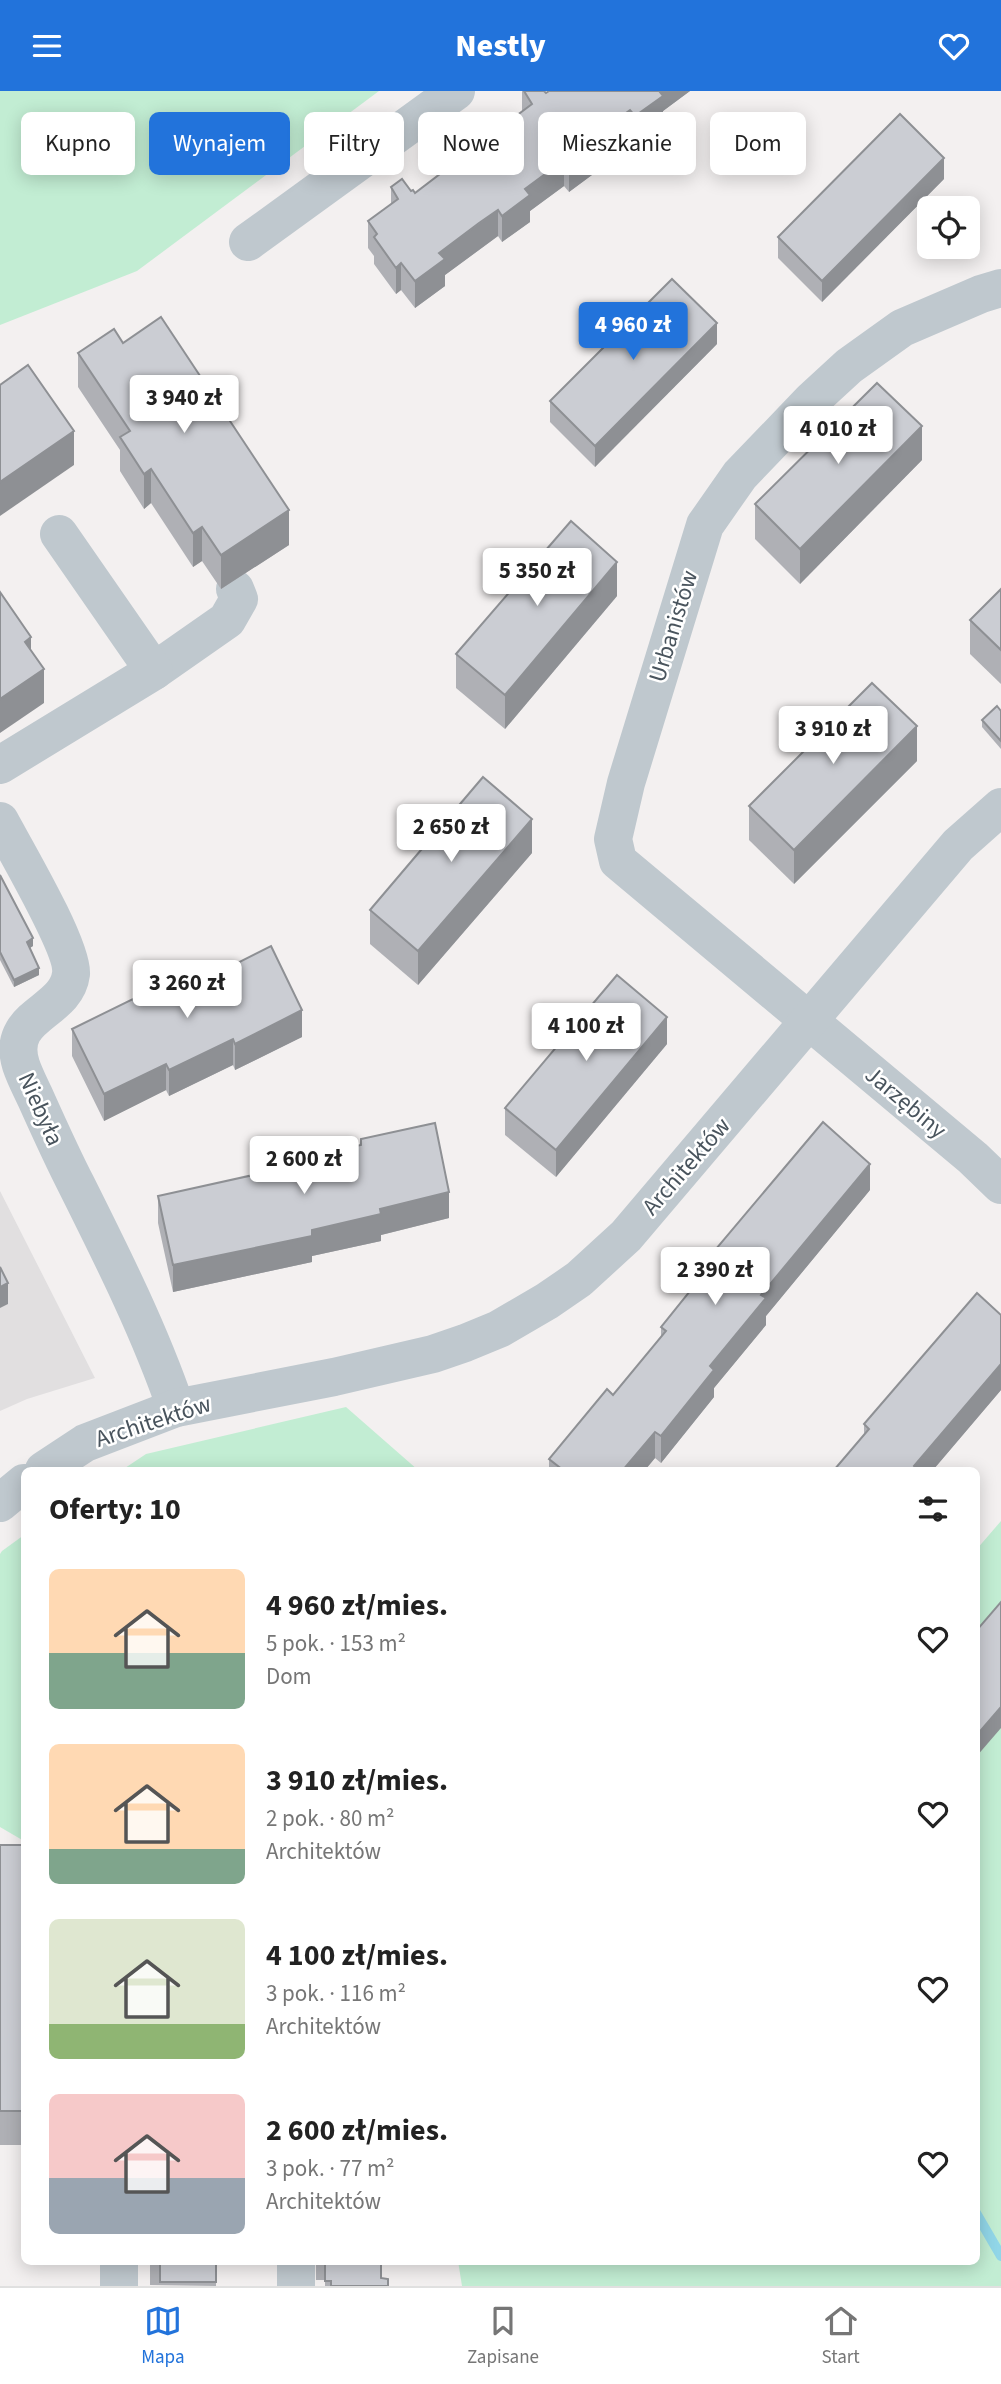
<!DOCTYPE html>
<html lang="pl">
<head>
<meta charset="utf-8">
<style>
	:root { --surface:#fff; --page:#f2f2f2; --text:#222; --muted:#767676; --line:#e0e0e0; --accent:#2273db }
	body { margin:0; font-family:"Source Sans 3",sans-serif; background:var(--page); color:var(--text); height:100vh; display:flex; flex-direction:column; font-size:26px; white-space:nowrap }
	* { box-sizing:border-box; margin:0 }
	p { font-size:23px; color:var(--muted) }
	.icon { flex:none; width:38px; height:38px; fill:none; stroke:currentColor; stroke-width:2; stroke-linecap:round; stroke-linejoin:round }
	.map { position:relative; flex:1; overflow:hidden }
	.sheet { position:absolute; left:21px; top:1376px; width:959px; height:798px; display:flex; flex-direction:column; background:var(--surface); border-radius:10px; box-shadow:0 4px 18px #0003 }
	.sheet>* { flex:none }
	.hud { position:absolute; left:21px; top:21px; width:959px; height:63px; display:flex; gap:14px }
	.buttons { position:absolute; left:917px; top:105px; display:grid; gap:14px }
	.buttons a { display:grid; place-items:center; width:63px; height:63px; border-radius:10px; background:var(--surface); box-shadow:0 4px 18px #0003; font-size:35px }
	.price { position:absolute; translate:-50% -60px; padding:0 16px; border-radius:7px; background:#fff; color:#222; font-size:23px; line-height:46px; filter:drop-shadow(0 2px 4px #0008) }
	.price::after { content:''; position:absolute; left:50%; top:42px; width:21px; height:16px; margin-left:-10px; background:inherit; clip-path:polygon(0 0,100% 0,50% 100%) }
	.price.current { background:var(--accent); color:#fff }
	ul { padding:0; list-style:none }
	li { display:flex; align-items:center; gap:21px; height:175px; padding:0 28px }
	li span { display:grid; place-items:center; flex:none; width:196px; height:140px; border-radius:10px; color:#555 }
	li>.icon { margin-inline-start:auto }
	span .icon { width:84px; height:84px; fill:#fffc; stroke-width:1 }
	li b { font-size:30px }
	h2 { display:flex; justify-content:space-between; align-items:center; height:84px; padding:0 28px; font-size:30px }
	.chip { padding:0 24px; border-radius:10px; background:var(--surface); box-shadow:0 4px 18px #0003; font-size:24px; line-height:63px }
	.chip.current { background:var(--accent); color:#fff }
	header { display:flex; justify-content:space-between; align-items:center; height:91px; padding:0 28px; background:var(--accent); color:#fff; font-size:32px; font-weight:800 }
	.menu { display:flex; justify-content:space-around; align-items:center; height:98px; border-top:2px solid var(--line); background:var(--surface); font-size:19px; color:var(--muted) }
	.menu a { display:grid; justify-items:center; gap:4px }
	.menu .current { color:var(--accent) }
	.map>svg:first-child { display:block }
</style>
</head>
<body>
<header><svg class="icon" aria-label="menu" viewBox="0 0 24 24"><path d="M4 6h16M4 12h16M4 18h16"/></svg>Nestly<svg class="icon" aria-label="heart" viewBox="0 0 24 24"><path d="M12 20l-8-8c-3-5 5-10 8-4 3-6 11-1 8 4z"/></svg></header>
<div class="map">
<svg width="1001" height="2195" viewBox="0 0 1001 2195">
	<rect width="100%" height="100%" fill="#f3f0f0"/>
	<path fill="#e1dfe0" d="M0 1100 95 1287 27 1308 0 1320Z"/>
	<g fill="#c2edd3">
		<path d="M0 0H379L137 180 0 234Z"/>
		<path d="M346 1316 418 1379H122L146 1363Z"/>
		<path d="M1001 1430V2195H462L458 2170H976V1459Z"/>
		<path d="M24 1444V1750L0 1736V1463L2 1460Z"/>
	</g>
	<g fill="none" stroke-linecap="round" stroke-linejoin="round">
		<path stroke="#91d6e8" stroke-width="10" d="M976 2122 1001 2165"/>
		<g stroke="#bfc8ce" stroke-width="38">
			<path d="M248 151 456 0"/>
			<path d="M1001 197 981 203 902 237 849 275 812 309 740 384 705 434 626 692 613 748 618 770 973 1067 1001 1094"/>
			<path d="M154 580 227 529 239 508 235 498"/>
			<path d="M0 674 154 580 59 443"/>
			<path d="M0 730C15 758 74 858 71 883 66 923 5 923 21 974 25 986 31 997 36 1008 49 1037 62 1066 77 1095 113 1167 150 1241 176 1317"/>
			<path d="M44 1379 85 1352 176 1317 334 1286 433 1263 465 1252 499 1238 547 1210 579 1188 626 1145 958 754 1001 716"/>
			<path d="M0 1412 24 1392"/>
			<path d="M119 2195V2170"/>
			<path d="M296 2195V2170"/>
		</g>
	</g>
	<g fill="#afb0b5">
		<path d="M522 0H541L546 2 690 0 663 20V31L635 51 630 45 612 59 596 71V81L569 101 564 95 530 120V131L502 151 498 145 479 159 445 184V195L415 217 401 199 396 203 374 173V165L368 157V130L391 113V96L415 102 456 70V47L480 52 522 20Z"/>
		<path d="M944 88 822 211 778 167V146Z"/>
		<path d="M123 252 289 454 221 498 202 470 193 476 151 412 144 418 120 380V359L78 296V262Z"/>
		<path d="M717 253 595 376 550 331V310Z"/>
		<path d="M922 369 800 493 755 448V413Z"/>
		<path d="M1001 498V593L970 563V529Z"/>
		<path d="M617 505 505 638 456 597V563Z"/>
		<path d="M1001 620V658L982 636V629Z"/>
		<path d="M917 670 794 793 749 749V715Z"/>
		<path d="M532 762 418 894 370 853V819Z"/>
		<path d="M0 784 33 855 29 857 39 884 14 896 0 869Z"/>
		<path d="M208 887 302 946 235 979 233 974 169 1005 166 999 104 1030 72 965V938Z"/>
		<path d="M667 953 556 1086 505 1044V1017Z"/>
		<path d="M361 1048 449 1127 381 1144V1150L312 1165V1171L173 1201 158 1132V1105L294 1075 361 1054Z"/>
		<path d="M870 1099 766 1225V1234L714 1297V1306L661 1372 655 1367 645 1379H549V1368L613 1304 661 1246V1236L710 1174V1165Z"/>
		<path d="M1001 1299 933 1379H834L864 1344V1333Z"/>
		<path d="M0 1754 24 1793V2054H0Z"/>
		<path d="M150 2170H216V2195L150 2194Z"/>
		<path d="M316 2170H382V2187L388 2195H325V2189H316Z"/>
	</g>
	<g fill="#8e9094">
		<path d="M658 0H690L663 20V31L635 51V25Z"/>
		<path d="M630 19V45L596 71V81L569 101V75L591 48Z"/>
		<path d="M944 67V88L822 211V190Z"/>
		<path d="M564 69V95L530 120V131L502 151V125L525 98Z"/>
		<path d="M498 119V145L445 184V195L415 217V190L439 162Z"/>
		<path d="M401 172V199L396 203V177Z"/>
		<path d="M717 232V253L595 376V355Z"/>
		<path d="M922 335V369L800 493V458Z"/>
		<path d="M74 340V374L0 425V391Z"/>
		<path d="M151 378V412L144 418V383Z"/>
		<path d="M289 419V454L221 498V464Z"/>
		<path d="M202 436V470L193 476V442Z"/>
		<path d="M617 471V505L505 638V604Z"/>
		<path d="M31 546V580L25 551Z"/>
		<path d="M44 578V612L0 642V608Z"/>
		<path d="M917 635V670L794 793V759Z"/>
		<path d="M532 728V762L418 894V860Z"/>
		<path d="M33 847V855L27 859V851Z"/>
		<path d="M39 877V884L14 896V889Z"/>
		<path d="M302 919V946L235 979V953Z"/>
		<path d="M667 926V953L556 1086V1059Z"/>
		<path d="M233 948V974L169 1005V979Z"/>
		<path d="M166 973V999L104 1030V1003Z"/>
		<path d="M870 1073V1099L766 1225V1234L714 1297V1306L661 1372V1345L710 1275 761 1204Z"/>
		<path d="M449 1101V1127L381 1144V1150L312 1165V1171L173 1201V1174L312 1139 380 1118Z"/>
		<path d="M8 1192V1213L0 1217V1196Z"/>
		<path d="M1001 1273V1299L933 1379H914V1375Z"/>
		<path d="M655 1341V1367L645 1379H623Z"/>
		<path d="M1001 1616V1637L976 1666V1645Z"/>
	</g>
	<g fill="#cbcdd3" stroke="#8e9094" stroke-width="2">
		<path d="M524 0H544L546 2 549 0H659L663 5 635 25 630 19 612 32 591 48 596 55 569 75 564 69 525 98 530 104 502 125 498 119 479 132 439 162 445 168 415 190 401 172 396 177 374 146 377 143 368 130 398 108 391 96 402 88 411 100 413 99 415 102 466 63 465 59 456 47 467 38 480 52 532 13Z"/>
		<path d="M900 23 944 67 822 190 778 146Z"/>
		<path d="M672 188 717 232 595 355 550 310Z"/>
		<path d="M161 226 289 419 221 464 202 436 193 442 151 378 144 383 120 346 130 340 78 262 114 238 123 252Z"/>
		<path d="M28 274 74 340 0 391V294Z"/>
		<path d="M877 292 922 335 800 458 755 413Z"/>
		<path d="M571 430 617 471 505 604 456 563Z"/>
		<path d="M1001 498V559L970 529Z"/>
		<path d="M0 501 31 546 25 551 44 578 0 608Z"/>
		<path d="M872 592 917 635 794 759 749 715Z"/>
		<path d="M997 615 1001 620V650L982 629Z"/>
		<path d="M483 686 532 728 418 860 370 819Z"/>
		<path d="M0 784 33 847 27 851 39 877 14 889 0 861Z"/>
		<path d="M271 855 302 919 235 953 233 948 169 979 166 973 104 1003 72 938 139 905 142 911 204 881 208 887Z"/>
		<path d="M617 884 667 926 556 1059 505 1017Z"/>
		<path d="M823 1031 870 1073 761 1204 766 1207 710 1275 714 1279 661 1345 655 1341 623 1379H563L549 1368 607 1298 613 1304 666 1240 661 1236 715 1169 710 1165Z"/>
		<path d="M435 1032 449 1101 380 1118 381 1123 312 1139V1145L173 1174 158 1105 294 1075V1068L361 1054V1048Z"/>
		<path d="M0 1176 8 1192 0 1196Z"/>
		<path d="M977 1202 1001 1224V1273L914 1375 918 1379H834L869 1338 864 1333Z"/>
		<path d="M1001 1511V1616L976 1645V1540Z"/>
		<rect x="0" y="1754" width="24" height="266"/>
		<rect x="160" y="2170" width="56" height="21"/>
		<path d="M325 2170H381V2187L388 2188V2195H331V2190H325Z"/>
	</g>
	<g text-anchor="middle" stroke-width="5" stroke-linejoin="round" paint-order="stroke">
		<g font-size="24" fill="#49545d" stroke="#fff">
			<text transform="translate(673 535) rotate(-73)" y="8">Urbanistów</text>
			<text transform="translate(906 1011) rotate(40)" y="8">Jarzębiny</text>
			<text transform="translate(41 1018) rotate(66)" y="8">Niebyła</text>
			<text transform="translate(686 1075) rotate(-49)" y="8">Architektów</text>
			<text transform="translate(153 1330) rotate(-18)" y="8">Architektów</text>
		</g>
	</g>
</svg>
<div class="buttons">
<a><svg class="icon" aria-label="locate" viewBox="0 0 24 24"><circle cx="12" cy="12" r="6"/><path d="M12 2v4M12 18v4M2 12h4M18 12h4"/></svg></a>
</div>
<b class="price current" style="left:633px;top:271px">4 960 zł</b>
<b class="price" style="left:184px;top:344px">3 940 zł</b>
<b class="price" style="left:838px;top:375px">4 010 zł</b>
<b class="price" style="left:537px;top:517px">5 350 zł</b>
<b class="price" style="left:833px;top:675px">3 910 zł</b>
<b class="price" style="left:451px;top:773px">2 650 zł</b>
<b class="price" style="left:187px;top:929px">3 260 zł</b>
<b class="price" style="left:586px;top:972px">4 100 zł</b>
<b class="price" style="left:304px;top:1105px">2 600 zł</b>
<b class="price" style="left:715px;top:1216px">2 390 zł</b>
<div class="hud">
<a class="chip">Kupno</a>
<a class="chip current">Wynajem</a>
<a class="chip">Filtry</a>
<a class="chip">Nowe</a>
<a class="chip">Mieszkanie</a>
<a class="chip">Dom</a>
</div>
<section class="sheet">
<h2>Oferty: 10<svg class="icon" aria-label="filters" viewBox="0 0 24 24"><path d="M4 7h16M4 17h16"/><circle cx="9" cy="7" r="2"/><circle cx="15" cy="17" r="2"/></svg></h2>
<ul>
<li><span style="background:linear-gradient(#ffd9b3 60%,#7fa58c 0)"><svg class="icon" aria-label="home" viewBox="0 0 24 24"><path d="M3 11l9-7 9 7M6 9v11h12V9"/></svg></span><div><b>4 960 zł/mies.</b><p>5 pok. · 153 m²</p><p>Dom</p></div><svg class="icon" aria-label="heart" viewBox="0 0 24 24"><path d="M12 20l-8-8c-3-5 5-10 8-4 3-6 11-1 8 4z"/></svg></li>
<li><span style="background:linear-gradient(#ffd9b3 75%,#7fa58c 0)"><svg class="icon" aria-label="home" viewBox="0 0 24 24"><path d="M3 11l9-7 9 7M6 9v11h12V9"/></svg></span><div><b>3 910 zł/mies.</b><p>2 pok. · 80 m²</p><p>Architektów</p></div><svg class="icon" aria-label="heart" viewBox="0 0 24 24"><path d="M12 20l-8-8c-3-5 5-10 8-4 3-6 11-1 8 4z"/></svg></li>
<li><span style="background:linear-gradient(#dfe7d0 75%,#8fb573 0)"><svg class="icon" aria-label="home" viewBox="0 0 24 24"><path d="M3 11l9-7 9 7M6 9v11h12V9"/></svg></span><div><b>4 100 zł/mies.</b><p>3 pok. · 116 m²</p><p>Architektów</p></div><svg class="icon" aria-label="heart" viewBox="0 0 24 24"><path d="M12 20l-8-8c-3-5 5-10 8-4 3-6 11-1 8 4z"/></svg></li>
<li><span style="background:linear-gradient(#f6c9c9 60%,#9aa5b1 0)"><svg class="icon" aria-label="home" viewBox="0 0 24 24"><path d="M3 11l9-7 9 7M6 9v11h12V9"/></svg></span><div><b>2 600 zł/mies.</b><p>3 pok. · 77 m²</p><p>Architektów</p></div><svg class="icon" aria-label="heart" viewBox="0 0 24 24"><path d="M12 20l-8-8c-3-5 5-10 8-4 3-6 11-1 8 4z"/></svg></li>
</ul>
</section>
</div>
<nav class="menu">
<a class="current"><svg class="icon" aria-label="map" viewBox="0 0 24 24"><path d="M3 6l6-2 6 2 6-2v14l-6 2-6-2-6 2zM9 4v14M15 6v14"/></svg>Mapa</a>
<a><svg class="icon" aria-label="saved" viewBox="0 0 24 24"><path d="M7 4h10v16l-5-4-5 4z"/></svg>Zapisane</a>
<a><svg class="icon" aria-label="home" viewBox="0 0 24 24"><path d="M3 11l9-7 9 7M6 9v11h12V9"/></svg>Start</a>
</nav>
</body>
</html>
